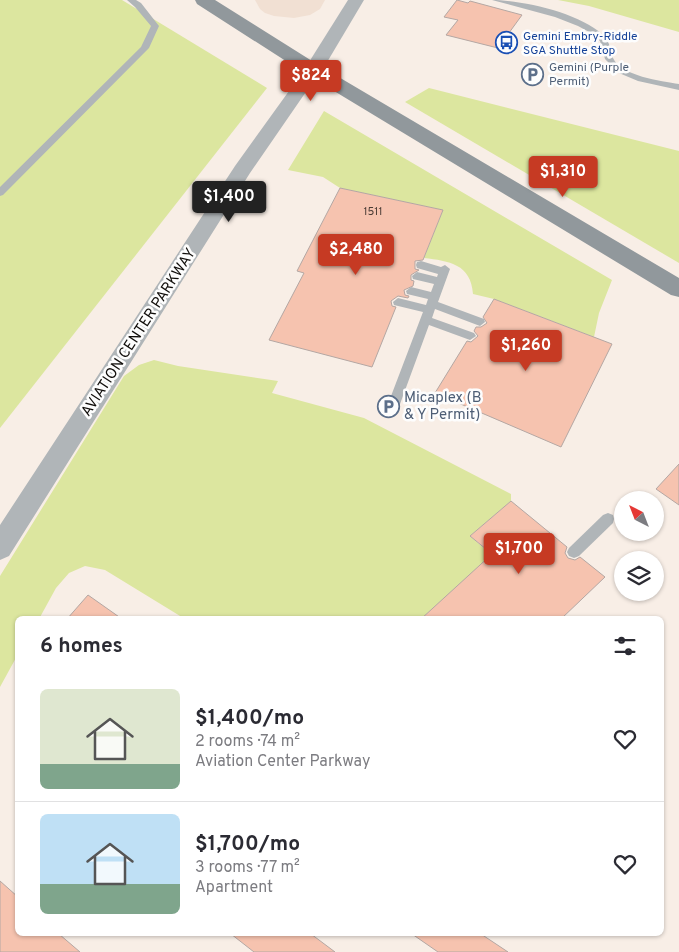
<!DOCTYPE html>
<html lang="en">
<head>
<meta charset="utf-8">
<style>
	:root { --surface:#fff; --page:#f7f7f7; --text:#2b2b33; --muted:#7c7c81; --line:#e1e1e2; --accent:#c63a23 }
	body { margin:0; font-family:Overpass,sans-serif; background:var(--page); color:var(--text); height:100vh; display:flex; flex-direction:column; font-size:19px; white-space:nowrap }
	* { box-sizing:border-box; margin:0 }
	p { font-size:16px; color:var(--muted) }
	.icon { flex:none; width:28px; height:28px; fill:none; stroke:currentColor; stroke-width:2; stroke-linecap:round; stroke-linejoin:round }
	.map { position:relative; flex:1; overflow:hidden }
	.sheet { position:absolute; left:15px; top:616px; width:649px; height:320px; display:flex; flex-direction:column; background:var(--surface); border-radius:8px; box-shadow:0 1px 4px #0004 }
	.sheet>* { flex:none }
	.needle { width:32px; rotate:318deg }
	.tools { position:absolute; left:614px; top:491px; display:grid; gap:10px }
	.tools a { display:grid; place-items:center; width:50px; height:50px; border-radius:50%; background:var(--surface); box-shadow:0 1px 4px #0004; font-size:25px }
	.price { position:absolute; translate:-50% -42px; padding:0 11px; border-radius:5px; background:var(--accent); color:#fff; font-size:16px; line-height:32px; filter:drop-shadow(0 1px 2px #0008) }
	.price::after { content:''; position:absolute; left:50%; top:30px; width:15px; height:11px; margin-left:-8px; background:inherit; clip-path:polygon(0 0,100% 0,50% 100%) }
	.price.selected { background:#222; color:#fff }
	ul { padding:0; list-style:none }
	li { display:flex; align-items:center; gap:15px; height:125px; padding:0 25px }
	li+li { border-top:1px solid var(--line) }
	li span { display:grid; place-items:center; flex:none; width:140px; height:100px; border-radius:8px; color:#555 }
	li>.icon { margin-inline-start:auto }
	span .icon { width:60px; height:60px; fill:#fffc; stroke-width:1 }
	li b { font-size:21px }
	h2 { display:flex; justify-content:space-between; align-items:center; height:60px; padding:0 25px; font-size:21px }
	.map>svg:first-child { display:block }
</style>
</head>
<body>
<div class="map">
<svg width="679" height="952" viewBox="0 0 679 952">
	<rect width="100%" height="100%" fill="#f8eee6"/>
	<path fill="#f1e0d3" d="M255 0H325L320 9 310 15 294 18 274 16 265 13 260 9Z"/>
	<g fill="#dce69f">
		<path d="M0 0H122L267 88 0 428Z"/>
		<path d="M558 0H679V32L589 6Z"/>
		<path d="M429 88 679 151V263L405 102Z"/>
		<path d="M324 111 612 280 599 313 594 337 494 299 473 294C471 264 449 261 424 258L443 210 340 188 323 177 288 170Z"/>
		<path d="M154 360 178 366 278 381 272 393 364 418 511 494V501L470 536 492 555 421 619H185L105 570 85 566 69 573 56 588 39 619H18L17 656 0 687V576L124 376 139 365Z"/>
	</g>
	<g fill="#f6c3af" stroke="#b4a7a3">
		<path d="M457 0 468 3 470 1 522 15 498 48 446 35 458 20 444 17Z"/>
		<path d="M340 188 443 210 423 260 415 261V269L419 270 411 275V280L414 281 413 286 404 290 405 295 409 296 408 298 398 296 391 301 392 306 396 307 372 367 269 340 304 273 297 271Z"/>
		<path d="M494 299 612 344 561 447 435 393 467 341 471 342 478 336 474 331 476 327H481L487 323 483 317Z"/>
		<path d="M679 464V505L656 489Z"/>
		<path d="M511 501 567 547 565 553 568 558 575 560 580 557 605 577 561 619H421L492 554 470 536Z"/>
		<path d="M88 595 122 619H67Z"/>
		<path d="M0 881 18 897V934H59L80 952H0Z"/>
		<path d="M231 934H311L335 952H254Z"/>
		<path d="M412 934H481L508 952H438Z"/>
	</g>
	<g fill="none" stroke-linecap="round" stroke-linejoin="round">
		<g fill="#b0b5b8" fill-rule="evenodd">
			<path d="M127 0H136L141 3 159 26 149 48 3 195 0 196V187L141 47 151 26 135 7Z"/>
			<path d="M492 0C523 0 579 13 602 34 612 43 608 48 613 58 621 76 661 81 679 84V90L638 81 619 73 605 59 600 41 591 33 578 26 555 17Z"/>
			<path d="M421 261 441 267 445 265 450 269 438 302 484 319 485 322 480 326 435 309 432 318 474 333 476 336 470 340 429 325 400 404 398 407H390L388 404 423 312 394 305 393 302 398 298 426 305 428 299 407 294 406 291 411 287 431 292 434 284 413 279 412 276 417 272 437 277 438 274 417 268 416 265 417 262Z"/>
			<path d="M608 513 613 515 614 519 613 523 579 556 574 558 569 556 567 552 569 548 603 515Z"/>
		</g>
		<path fill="#b0b5b8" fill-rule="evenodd" d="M313 65 319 66 321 70 250 173 9 556 0 560V525L235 166 307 66Z"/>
		<path fill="#b0b5b8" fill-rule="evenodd" d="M348 0H364L320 74 313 76 306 74 304 70Z"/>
		<path fill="#91989c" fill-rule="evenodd" d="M195 0H215L320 66 679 278V297L671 295 306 74 197 4Z"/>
	</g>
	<defs>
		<symbol id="bus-ring" viewBox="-11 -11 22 22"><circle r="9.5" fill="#fdfdfd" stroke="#1a4fb4" stroke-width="1.5"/><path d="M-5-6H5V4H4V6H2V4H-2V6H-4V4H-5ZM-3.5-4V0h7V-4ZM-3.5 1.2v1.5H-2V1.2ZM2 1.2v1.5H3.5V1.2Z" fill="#1a4fb4"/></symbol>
		<symbol id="parking-ring" viewBox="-11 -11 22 22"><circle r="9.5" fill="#fdfdfd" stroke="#5c6f8a" stroke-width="1.5"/><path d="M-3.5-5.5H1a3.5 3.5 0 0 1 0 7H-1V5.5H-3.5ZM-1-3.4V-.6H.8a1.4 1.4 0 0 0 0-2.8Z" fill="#5c6f8a"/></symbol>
	</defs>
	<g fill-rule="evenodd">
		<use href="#bus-ring" x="494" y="30" width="25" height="25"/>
		<use href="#parking-ring" x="520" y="62" width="25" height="25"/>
		<use href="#parking-ring" x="376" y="394" width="25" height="25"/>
	</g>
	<g text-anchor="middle" stroke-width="5" stroke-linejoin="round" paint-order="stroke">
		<g font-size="11" fill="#4a3b34">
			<text x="373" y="215">1511</text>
		</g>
		<g font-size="12" fill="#164399" stroke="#fdfdfd" text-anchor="start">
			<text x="523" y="40">Gemini Embry-Riddle<tspan x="523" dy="14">SGA Shuttle Stop</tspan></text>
		</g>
		<g font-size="12" fill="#4e5e75" stroke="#fdfdfd" text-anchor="start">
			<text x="549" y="71">Gemini (Purple<tspan x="549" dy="14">Permit)</tspan></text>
		</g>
		<g font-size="15" fill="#110e0b" stroke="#fdfdfd">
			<text transform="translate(138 332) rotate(-57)" y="5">AVIATION CENTER PARKWAY</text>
		</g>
		<g font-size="15" fill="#4e5e75" stroke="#fdfdfd" text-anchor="start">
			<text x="404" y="402">Micaplex (B<tspan x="404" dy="17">&amp; Y Permit)</tspan></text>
		</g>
	</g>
</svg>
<div class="tools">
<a><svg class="needle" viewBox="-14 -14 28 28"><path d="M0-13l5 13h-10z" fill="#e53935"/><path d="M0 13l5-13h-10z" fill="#7c7c81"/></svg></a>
<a><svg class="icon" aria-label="layers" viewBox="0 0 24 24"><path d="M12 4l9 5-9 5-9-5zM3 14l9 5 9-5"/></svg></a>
</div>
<b class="price" style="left:311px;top:102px">$824</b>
<b class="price" style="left:563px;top:198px">$1,310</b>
<b class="price selected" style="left:229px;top:223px">$1,400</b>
<b class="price" style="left:356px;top:276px">$2,480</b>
<b class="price" style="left:526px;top:372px">$1,260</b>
<b class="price" style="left:519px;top:575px">$1,700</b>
<section class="sheet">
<h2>6 homes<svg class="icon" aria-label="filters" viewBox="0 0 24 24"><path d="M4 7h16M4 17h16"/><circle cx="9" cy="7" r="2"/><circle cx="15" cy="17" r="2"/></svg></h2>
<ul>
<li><span style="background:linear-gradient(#dfe7d0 75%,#7fa58c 0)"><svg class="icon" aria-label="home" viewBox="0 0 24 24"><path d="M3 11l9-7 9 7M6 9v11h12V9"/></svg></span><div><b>$1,400/mo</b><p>2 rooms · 74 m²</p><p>Aviation Center Parkway</p></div><svg class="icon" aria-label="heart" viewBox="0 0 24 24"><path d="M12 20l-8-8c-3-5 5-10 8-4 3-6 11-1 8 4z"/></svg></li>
<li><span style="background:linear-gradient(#bfe0f5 70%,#7fa58c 0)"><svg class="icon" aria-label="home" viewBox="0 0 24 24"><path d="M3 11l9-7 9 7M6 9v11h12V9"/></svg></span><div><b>$1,700/mo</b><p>3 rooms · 77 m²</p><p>Apartment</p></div><svg class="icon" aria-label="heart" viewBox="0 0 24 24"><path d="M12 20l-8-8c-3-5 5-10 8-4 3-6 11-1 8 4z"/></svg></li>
</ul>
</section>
</div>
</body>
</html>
